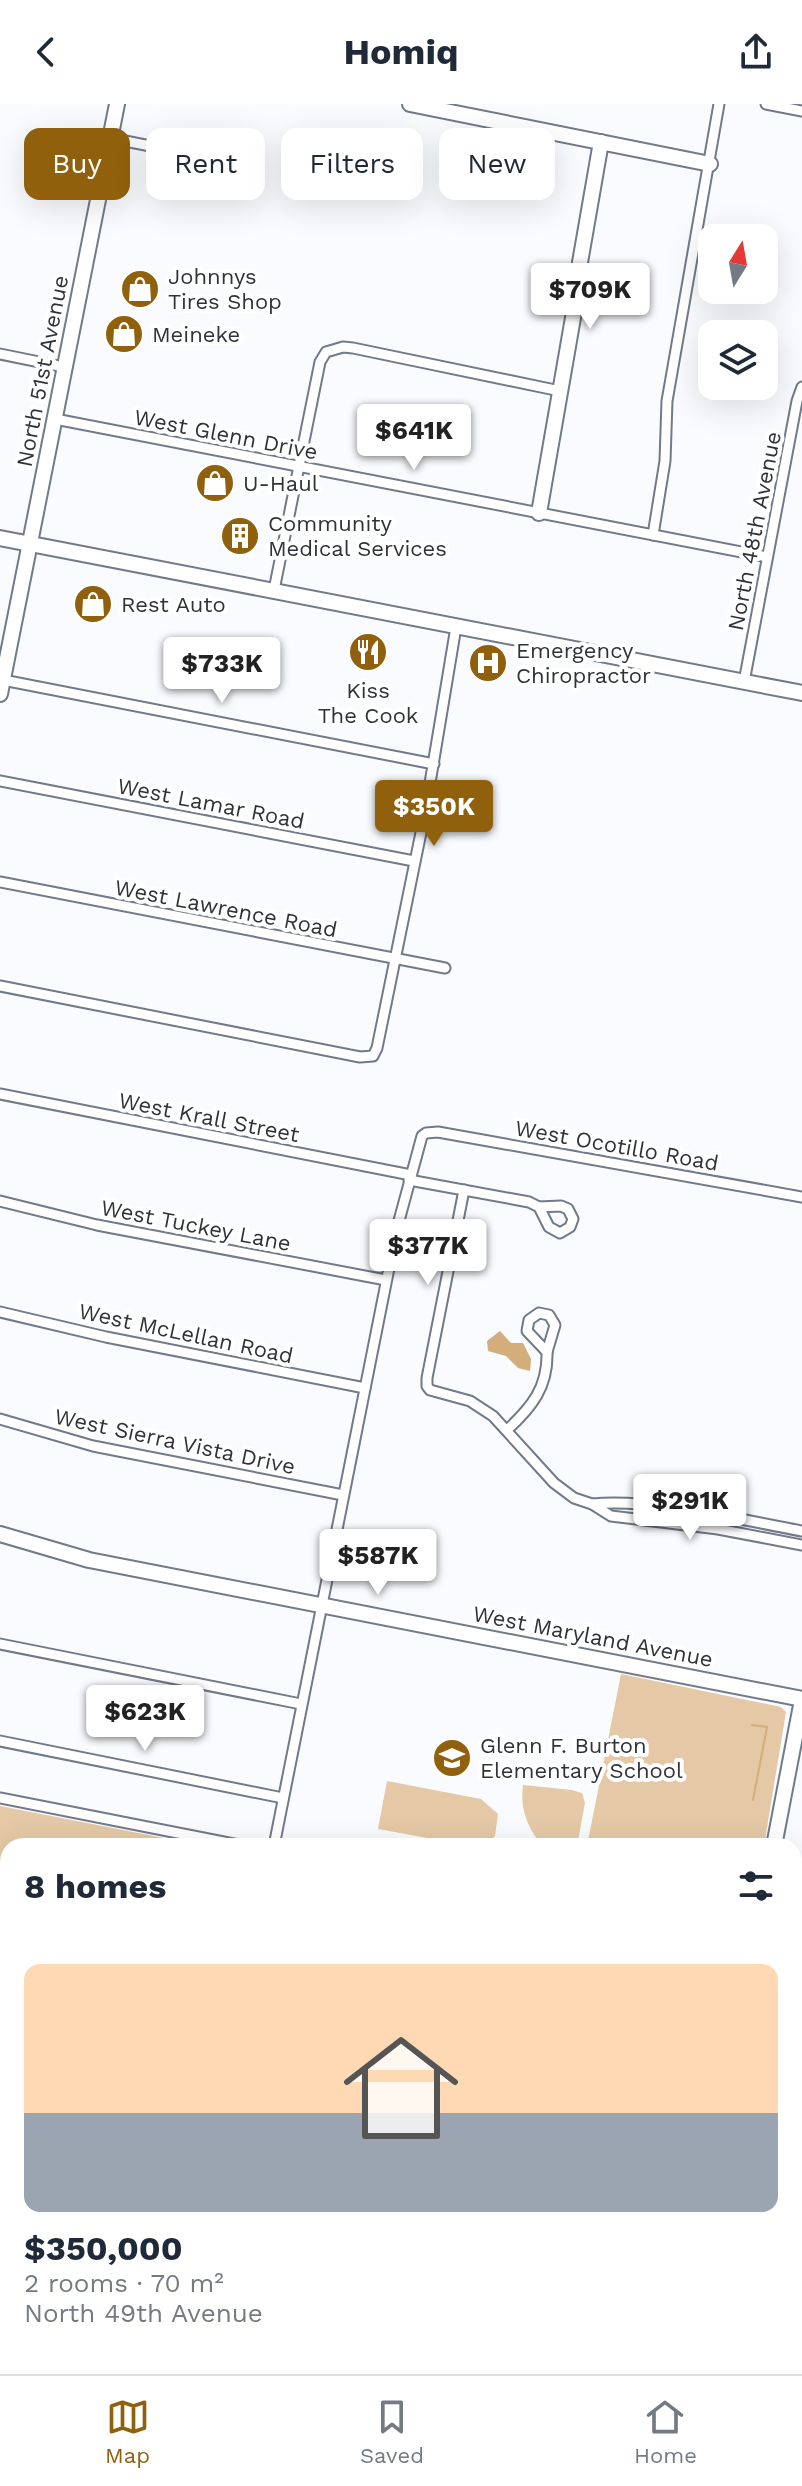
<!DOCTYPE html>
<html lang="en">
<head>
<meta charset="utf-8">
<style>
	:root { --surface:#fff; --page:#f2f2f3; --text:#1f2937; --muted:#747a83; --line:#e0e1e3; --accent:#90600c }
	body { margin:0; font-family:"Work Sans",sans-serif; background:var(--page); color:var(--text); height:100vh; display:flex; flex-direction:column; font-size:30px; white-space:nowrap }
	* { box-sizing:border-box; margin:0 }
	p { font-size:26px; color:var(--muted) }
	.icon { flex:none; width:44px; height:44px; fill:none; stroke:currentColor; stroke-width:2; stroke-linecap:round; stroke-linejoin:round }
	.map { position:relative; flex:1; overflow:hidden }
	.sheet { position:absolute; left:0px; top:1734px; width:802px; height:536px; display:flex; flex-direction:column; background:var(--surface); border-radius:24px 24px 0 0; box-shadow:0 8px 32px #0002 }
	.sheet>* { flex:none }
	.hud { position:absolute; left:24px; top:24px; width:754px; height:72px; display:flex; gap:16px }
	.needle { width:52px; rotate:11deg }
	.tools { position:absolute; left:698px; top:120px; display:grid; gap:16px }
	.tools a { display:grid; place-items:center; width:80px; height:80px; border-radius:16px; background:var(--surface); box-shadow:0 8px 32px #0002; font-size:40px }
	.price { position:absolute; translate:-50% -68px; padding:0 18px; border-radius:8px; background:#fff; color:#222; font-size:26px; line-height:52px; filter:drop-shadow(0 2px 4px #0008) }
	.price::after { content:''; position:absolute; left:50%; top:48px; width:24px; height:18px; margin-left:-12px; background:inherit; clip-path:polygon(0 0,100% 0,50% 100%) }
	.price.current { background:var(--accent); color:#fff }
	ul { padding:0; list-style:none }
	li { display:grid; align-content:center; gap:16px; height:424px; padding:0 24px }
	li+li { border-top:2px solid var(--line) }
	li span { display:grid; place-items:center; height:248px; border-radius:16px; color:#555 }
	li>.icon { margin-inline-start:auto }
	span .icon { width:144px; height:144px; fill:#fffc; stroke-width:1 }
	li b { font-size:34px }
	h2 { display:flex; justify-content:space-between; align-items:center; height:96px; padding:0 24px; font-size:34px }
	.tag { padding:0 28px; border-radius:16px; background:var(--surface); box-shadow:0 8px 32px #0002; font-size:28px; line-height:72px }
	.tag.current { background:var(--accent); color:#fff }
	header { display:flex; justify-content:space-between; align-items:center; height:104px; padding:0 24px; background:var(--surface); font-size:36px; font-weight:700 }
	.menu { display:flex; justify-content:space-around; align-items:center; height:112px; border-top:2px solid var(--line); background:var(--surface); font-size:22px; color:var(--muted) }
	.menu a { display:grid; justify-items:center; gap:4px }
	.menu .current { color:var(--accent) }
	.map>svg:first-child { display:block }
</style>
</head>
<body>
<header><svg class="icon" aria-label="back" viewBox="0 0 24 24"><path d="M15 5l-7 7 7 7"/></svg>Homiq<svg class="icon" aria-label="share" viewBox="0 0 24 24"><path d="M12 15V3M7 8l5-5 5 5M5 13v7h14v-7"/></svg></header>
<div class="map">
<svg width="802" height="2270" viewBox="0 0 802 2270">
	<rect width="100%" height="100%" fill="#f9fbfe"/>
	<g fill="#e5c9a6">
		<path d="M621 1570 781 1603 786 1608 764 1742H587Z"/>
		<path d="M387 1677 481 1695 498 1710 495 1732 485 1742H471L378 1725Z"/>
		<path d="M523 1681 572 1686 582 1689 585 1699 577 1742H543L540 1739C526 1721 520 1703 523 1681Z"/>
		<path d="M0 1702 205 1742H8V1942L0 1941Z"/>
	</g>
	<path fill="#d3ad7a" d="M500 1227 511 1239H523L531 1255 530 1267 518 1264 506 1252 488 1247 487 1237Z"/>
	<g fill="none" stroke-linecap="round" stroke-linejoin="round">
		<path stroke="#d3ad7a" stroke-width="2" d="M752 1621 767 1623 753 1696"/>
		<defs>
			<g id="street">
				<path d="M766 0 802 7"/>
				<path d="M110 34 236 59"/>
				<path d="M0 250 64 263"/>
				<path d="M55 315 767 453"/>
				<path d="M653 431 665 357 667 297 719 0"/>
				<path d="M274 486 320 258 326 248 343 243 353 244 560 287"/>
				<path d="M3 576 434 660"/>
				<path d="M744 578 797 297 802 283"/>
				<path d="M0 677 414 757"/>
				<path d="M0 778 445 864"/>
				<path d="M0 882 360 953 373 952 377 944 425 709 456 523"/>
				<path d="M0 990 411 1071"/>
				<path d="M409 1076 529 1098 539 1103"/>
				<path d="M464 1086 427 1274V1282L430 1286 470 1297 493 1312 554 1379 574 1394 592 1400 611 1412 718 1425 802 1441"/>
				<path d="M0 1097 97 1121 386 1176"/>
				<path d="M561 1102 568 1105 573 1115 570 1123 560 1129 549 1123 539 1103Z"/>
				<path d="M0 1208 106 1233 365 1284"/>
				<path d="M539 1209 549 1211 555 1221 547 1248 527 1227 529 1216Z"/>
				<path d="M0 1315 93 1342 343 1391"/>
				<path d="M507 1326C532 1303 548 1283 547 1248"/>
				<path d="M592 1400C653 1394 741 1416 802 1427"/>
				<path d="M0 1540 301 1600"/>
				<path d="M0 1637 283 1694"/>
				<path d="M0 1694 244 1742"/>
				<path d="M274 1742 397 1124 422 1032 426 1029 438 1028 802 1093"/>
				<path d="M794 1788 802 1790"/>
				<path d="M794 1889 802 1891"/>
				<path d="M794 1991 802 1992"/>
				<path d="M794 2092 802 2094"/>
				<path d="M794 2193 802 2195"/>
				<path d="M672 2267 687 2270"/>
				<path d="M418 2270 420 2262"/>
				<path d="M544 2270 545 2262"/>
			</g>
			<g id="secondary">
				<path d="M410 0 710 60"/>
				<path d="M539 409 578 185V170L601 38"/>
				<path d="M0 434 802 589"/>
				<path d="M0 1430 89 1456 802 1595"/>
				<path d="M774 1742 802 1596"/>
				<path d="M671 2270 672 2262"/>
			</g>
			<path id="primary" d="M0 590 117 0"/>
		</defs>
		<use href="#street" stroke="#717a89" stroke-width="13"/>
		<use href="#secondary" stroke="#717a89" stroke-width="18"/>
		<use href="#primary" stroke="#717a89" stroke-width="18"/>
		<use href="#street" stroke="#fff" stroke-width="9"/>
		<use href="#secondary" stroke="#fff" stroke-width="14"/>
		<use href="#primary" stroke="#fff" stroke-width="14"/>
	</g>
	<defs>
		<symbol id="shop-disc" viewBox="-11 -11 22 22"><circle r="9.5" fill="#90600c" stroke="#fff"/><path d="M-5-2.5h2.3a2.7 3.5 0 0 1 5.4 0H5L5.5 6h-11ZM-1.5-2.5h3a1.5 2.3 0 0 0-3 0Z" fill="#fff"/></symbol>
		<symbol id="building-disc" viewBox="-11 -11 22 22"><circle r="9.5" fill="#90600c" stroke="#fff"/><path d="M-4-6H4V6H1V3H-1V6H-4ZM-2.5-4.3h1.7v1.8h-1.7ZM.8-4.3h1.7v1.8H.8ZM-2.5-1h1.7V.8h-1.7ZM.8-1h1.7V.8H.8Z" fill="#fff"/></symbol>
		<symbol id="restaurant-disc" viewBox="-11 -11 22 22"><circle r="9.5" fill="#90600c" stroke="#fff"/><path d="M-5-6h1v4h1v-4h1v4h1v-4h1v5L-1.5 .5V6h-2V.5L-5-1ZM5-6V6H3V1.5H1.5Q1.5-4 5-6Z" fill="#fff"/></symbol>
		<symbol id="hospital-disc" viewBox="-11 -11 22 22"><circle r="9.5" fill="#90600c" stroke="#fff"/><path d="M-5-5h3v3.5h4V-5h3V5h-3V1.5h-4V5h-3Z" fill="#fff"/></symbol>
		<symbol id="school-disc" viewBox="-11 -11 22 22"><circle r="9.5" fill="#90600c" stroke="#fff"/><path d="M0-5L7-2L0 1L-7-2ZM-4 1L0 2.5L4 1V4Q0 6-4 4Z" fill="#fff"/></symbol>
	</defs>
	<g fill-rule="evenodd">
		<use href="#shop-disc" x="118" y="163" width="44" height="44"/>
		<use href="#shop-disc" x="102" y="208" width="44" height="44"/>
		<use href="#shop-disc" x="193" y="357" width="44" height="44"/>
		<use href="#building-disc" x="218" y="410" width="44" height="44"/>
		<use href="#shop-disc" x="71" y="478" width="44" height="44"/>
		<use href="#restaurant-disc" x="346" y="526" width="44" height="44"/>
		<use href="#hospital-disc" x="466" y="537" width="44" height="44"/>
		<use href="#school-disc" x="430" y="1632" width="44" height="44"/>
	</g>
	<g text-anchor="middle" stroke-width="8" stroke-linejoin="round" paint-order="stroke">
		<g font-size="22" fill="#2f3339" stroke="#fff" text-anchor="start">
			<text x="168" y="180">Johnnys<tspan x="168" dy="25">Tires Shop</tspan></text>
			<text x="152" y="238">Meineke</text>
			<text x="243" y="387">U-Haul</text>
			<text x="268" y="427">Community<tspan x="268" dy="25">Medical Services</tspan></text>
			<text x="121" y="508">Rest Auto</text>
			<text x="516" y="554">Emergency<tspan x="516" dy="25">Chiropractor</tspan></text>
			<text x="368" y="594" text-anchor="middle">Kiss<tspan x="368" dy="25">The Cook</tspan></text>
			<text x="480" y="1649">Glenn F. Burton<tspan x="480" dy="25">Elementary School</tspan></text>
		</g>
		<g font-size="22" fill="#2f3339" stroke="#fff">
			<text transform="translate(42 267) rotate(-79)" y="8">North 51st Avenue</text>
			<text transform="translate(226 330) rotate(11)" y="8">West Glenn Drive</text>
			<text transform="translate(754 427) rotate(-79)" y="8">North 48th Avenue</text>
			<text transform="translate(211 699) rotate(11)" y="8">West Lamar Road</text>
			<text transform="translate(226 804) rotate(11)" y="8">West Lawrence Road</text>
			<text transform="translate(209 1013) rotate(11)" y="8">West Krall Street</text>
			<text transform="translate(617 1041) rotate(10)" y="8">West Ocotillo Road</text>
			<text transform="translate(196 1121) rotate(11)" y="8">West Tuckey Lane</text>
			<text transform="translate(186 1229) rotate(12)" y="8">West McLellan Road</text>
			<text transform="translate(175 1337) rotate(12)" y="8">West Sierra Vista Drive</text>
			<text transform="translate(593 1532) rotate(11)" y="8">West Maryland Avenue</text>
		</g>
	</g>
</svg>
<div class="tools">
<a><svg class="needle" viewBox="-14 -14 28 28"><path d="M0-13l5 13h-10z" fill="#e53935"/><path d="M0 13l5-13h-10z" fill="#747a83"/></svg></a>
<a><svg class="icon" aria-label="layers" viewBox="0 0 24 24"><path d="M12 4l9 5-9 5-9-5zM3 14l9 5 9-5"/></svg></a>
</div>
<b class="price" style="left:590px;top:227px">$709K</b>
<b class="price" style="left:414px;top:368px">$641K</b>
<b class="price" style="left:222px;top:601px">$733K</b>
<b class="price current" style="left:434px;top:744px">$350K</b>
<b class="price" style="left:428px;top:1183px">$377K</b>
<b class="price" style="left:690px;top:1438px">$291K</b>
<b class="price" style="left:378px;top:1493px">$587K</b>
<b class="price" style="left:145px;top:1649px">$623K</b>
<div class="hud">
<a class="tag current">Buy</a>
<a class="tag">Rent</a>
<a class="tag">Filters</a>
<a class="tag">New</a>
</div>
<section class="sheet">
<h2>8 homes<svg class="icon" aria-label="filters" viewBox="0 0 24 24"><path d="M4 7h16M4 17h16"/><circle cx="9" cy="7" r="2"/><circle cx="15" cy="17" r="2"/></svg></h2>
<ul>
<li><span style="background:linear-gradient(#ffd9b3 60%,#9aa5b1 0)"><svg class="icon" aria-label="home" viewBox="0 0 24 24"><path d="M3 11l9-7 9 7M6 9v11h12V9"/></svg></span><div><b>$350,000</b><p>2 rooms · 70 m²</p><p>North 49th Avenue</p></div></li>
</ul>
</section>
</div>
<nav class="menu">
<a class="current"><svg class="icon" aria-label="map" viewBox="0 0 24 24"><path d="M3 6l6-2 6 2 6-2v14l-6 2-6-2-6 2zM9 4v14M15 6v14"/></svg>Map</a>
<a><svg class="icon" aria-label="saved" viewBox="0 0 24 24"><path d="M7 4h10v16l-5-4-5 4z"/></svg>Saved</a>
<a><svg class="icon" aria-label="home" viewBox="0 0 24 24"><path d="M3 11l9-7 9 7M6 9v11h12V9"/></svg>Home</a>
</nav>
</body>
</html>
